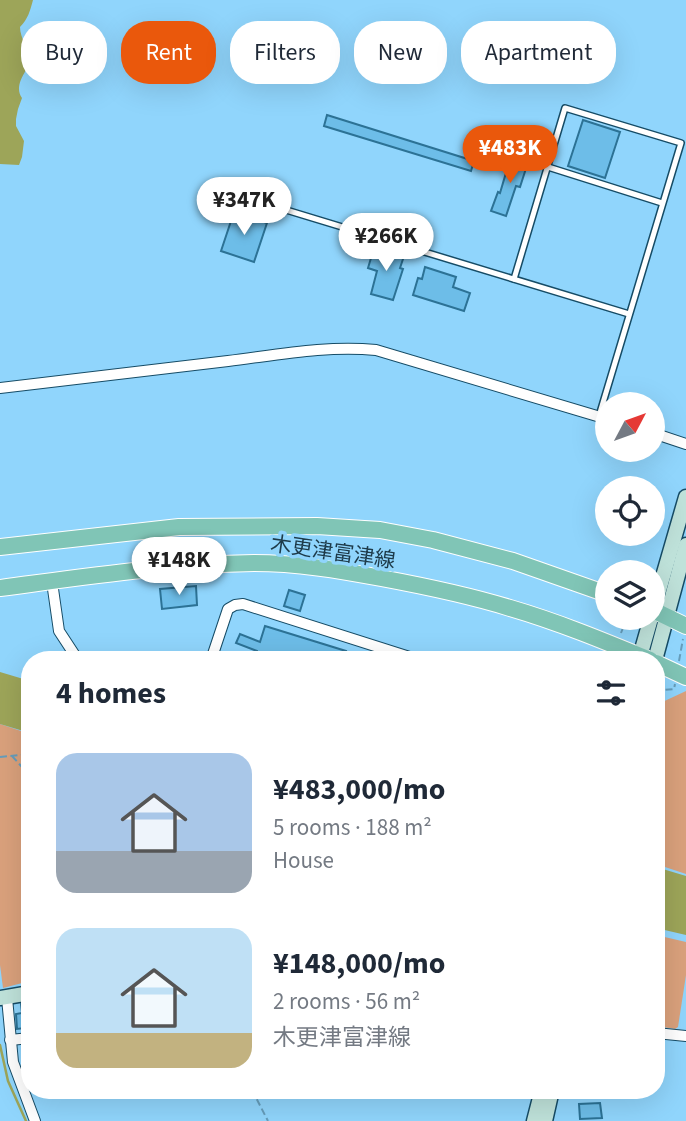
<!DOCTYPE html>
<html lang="en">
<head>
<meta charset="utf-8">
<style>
	:root { --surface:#fff; --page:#f2f2f3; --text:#1f2937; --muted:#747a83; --accent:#ea580c }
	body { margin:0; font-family:"Source Sans 3","Noto Sans JP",sans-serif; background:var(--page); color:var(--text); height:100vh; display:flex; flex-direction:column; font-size:26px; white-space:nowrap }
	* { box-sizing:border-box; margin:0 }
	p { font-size:23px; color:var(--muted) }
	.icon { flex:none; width:38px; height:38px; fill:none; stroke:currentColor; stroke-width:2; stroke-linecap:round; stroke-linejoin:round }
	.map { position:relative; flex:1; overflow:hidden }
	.drawer { position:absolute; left:21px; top:651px; width:644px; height:448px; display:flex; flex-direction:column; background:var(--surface); border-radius:28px; box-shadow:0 7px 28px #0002 }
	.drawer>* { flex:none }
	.guide { position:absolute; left:21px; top:21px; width:644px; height:63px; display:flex; gap:14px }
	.needle { width:46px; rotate:49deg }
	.fabs { position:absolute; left:595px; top:392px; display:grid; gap:14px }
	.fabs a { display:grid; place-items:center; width:70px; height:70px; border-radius:50%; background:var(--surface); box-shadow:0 7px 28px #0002; font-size:35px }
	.price { position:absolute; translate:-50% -60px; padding:0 16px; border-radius:24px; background:#fff; color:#222; font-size:23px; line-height:46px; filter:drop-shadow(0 2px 4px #0008) }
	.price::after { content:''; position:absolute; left:50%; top:42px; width:21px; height:16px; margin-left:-10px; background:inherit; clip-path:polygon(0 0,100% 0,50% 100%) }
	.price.active { background:var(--accent); color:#fff }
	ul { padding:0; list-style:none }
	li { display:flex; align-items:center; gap:21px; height:175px; padding:0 35px }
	li span { display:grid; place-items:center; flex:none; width:196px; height:140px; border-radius:21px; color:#555 }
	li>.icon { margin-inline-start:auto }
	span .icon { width:84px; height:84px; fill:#fffc; stroke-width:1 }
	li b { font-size:30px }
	h2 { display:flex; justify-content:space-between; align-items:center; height:84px; padding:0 35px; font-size:30px }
	.pill { padding:0 24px; border-radius:28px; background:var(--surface); box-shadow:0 7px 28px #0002; font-size:24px; line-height:63px }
	.pill.active { background:var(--accent); color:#fff }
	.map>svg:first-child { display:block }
</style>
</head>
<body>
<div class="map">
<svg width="686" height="1121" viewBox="0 0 686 1121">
	<rect width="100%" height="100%" fill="#90d5fc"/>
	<g fill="#daa17c">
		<path d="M686 691V874L656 864V705Z"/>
		<path d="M0 724 30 734V981L3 988 0 965Z"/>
		<path d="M656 935 686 942V975L678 1027 675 1029 656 1026Z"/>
	</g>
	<g fill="#9da559">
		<path d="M0 0H33C30 11 28 19 20 27 20 38 29 50 31 62 24 74 14 86 22 98L18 109 16 119V126L24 141 22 157 19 165 0 164Z"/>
		<path d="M0 672 30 681V733L0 724Z"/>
		<path d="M656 867 686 876V935L656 928Z"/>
	</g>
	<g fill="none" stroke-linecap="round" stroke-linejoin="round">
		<path stroke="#9da559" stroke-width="2.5" d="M0 1045 8 1081 26 1121"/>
	</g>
	<g fill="#6dbde8" stroke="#2c7295" stroke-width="2">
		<path d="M327 115 474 161 471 171 324 126Z"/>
		<path d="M583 120 620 132 605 178 568 166Z"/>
		<path d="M511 156 528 162 520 187 516 186 506 216 491 211 498 192 500 193Z"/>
		<path d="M234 212 267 223 254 262 221 251Z"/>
		<path d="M374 248 404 256 400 268 403 269 393 300 371 294 377 271 368 268Z"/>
		<path d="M425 267 456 277 453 287 470 293 464 311 413 295 418 278 422 279Z"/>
		<path d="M196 586 197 605 162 609 160 589Z"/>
		<path d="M289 590 305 595 300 611 284 606Z"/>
		<path d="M265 626 346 651 344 660H280L257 653V651L236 643 240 634 260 642Z"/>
		<path d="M29 1003 30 1031H26L25 1028 17 1029 16 1014 22 1013 21 1004Z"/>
		<path d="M600 1103 602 1118 580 1119 579 1104Z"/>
	</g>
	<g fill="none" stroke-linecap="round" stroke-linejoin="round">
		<defs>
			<g id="lane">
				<path d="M548 167 662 203"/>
				<path d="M243 210 269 218 273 206 629 314"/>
				<path d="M514 279 565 108 681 143 599 416"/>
			</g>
			<g id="street">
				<path d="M0 388C76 379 152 370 228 361 277 355 327 345 376 350L607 419"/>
				<path d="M653 433 686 444"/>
				<path d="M52 582 59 631 78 660"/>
				<path d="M211 660 228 609 235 605 243 604 419 660"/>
				<path d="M7 998 13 1062 35 1121"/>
				<path d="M656 1033 686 1036"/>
				<path d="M10 1040 30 1038"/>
			</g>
			<g id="secondary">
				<path d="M653 611 686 497"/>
				<path d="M639 660 651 618"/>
				<path d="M655 660 686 545"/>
				<path d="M0 998 30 993"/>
				<path d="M534 1121 542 1090"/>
				<path d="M545 1121 552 1090"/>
			</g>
			<g id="primary">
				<path d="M0 547 179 527 317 526 380 530 433 540 513 561 607 594"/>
				<path d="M0 588C84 577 169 564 254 563 297 563 339 570 381 578 424 586 468 595 510 608 558 622 604 641 650 660"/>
				<path d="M653 610 686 626"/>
				<path d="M656 663 686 677"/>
			</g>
		</defs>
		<use href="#lane" stroke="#164c66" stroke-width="8"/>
		<use href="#street" stroke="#164c66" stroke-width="12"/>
		<use href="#secondary" stroke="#164c66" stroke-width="17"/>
		<use href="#primary" stroke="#fff" stroke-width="18"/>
		<g stroke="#669dbb" stroke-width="2" stroke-dasharray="7 3.5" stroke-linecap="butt">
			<path d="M621 633 627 618"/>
			<path d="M679 661 683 639"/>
			<path d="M656 686 664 690 674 689 675 684"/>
			<path d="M12 756 22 767 30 771"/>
			<path d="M0 757 30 754"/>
			<path d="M252 1090 268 1121"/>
		</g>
		<use href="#lane" stroke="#fff" stroke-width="5"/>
		<use href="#street" stroke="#fff" stroke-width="10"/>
		<use href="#secondary" stroke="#bfe2da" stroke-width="14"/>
		<use href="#primary" stroke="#80c5b6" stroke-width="16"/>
	</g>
	<g text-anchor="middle" stroke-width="7" stroke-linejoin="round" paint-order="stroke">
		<g font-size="21" fill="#1d3a49" stroke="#90d5fc">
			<text transform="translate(333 552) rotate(8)" y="7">木更津富津線</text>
		</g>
	</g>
</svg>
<div class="fabs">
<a><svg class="needle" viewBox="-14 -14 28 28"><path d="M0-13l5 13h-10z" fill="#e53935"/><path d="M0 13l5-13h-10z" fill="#747a83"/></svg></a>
<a><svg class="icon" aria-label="locate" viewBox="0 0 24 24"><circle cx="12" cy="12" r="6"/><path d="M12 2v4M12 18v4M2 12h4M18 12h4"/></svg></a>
<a><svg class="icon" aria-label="layers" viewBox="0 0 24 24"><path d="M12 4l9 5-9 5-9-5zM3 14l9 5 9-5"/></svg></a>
</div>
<b class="price active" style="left:510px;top:185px">¥483K</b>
<b class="price" style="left:244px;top:237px">¥347K</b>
<b class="price" style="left:386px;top:273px">¥266K</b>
<b class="price" style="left:179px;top:597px">¥148K</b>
<div class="guide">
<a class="pill">Buy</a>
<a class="pill active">Rent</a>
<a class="pill">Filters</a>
<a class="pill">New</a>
<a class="pill">Apartment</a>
</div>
<section class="drawer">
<h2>4 homes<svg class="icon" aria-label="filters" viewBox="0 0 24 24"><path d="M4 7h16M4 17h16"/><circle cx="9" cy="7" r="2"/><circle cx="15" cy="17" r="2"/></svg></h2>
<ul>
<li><span style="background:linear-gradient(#a9c7e8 70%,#9aa5b1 0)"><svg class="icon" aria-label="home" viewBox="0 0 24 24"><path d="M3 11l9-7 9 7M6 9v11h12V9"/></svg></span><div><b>¥483,000/mo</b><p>5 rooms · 188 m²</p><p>House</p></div></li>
<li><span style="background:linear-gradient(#bfe0f5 75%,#c2b280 0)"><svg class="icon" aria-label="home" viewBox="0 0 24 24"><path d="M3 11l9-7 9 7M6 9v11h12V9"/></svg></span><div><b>¥148,000/mo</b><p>2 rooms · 56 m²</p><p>木更津富津線</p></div></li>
</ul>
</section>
</div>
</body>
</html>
